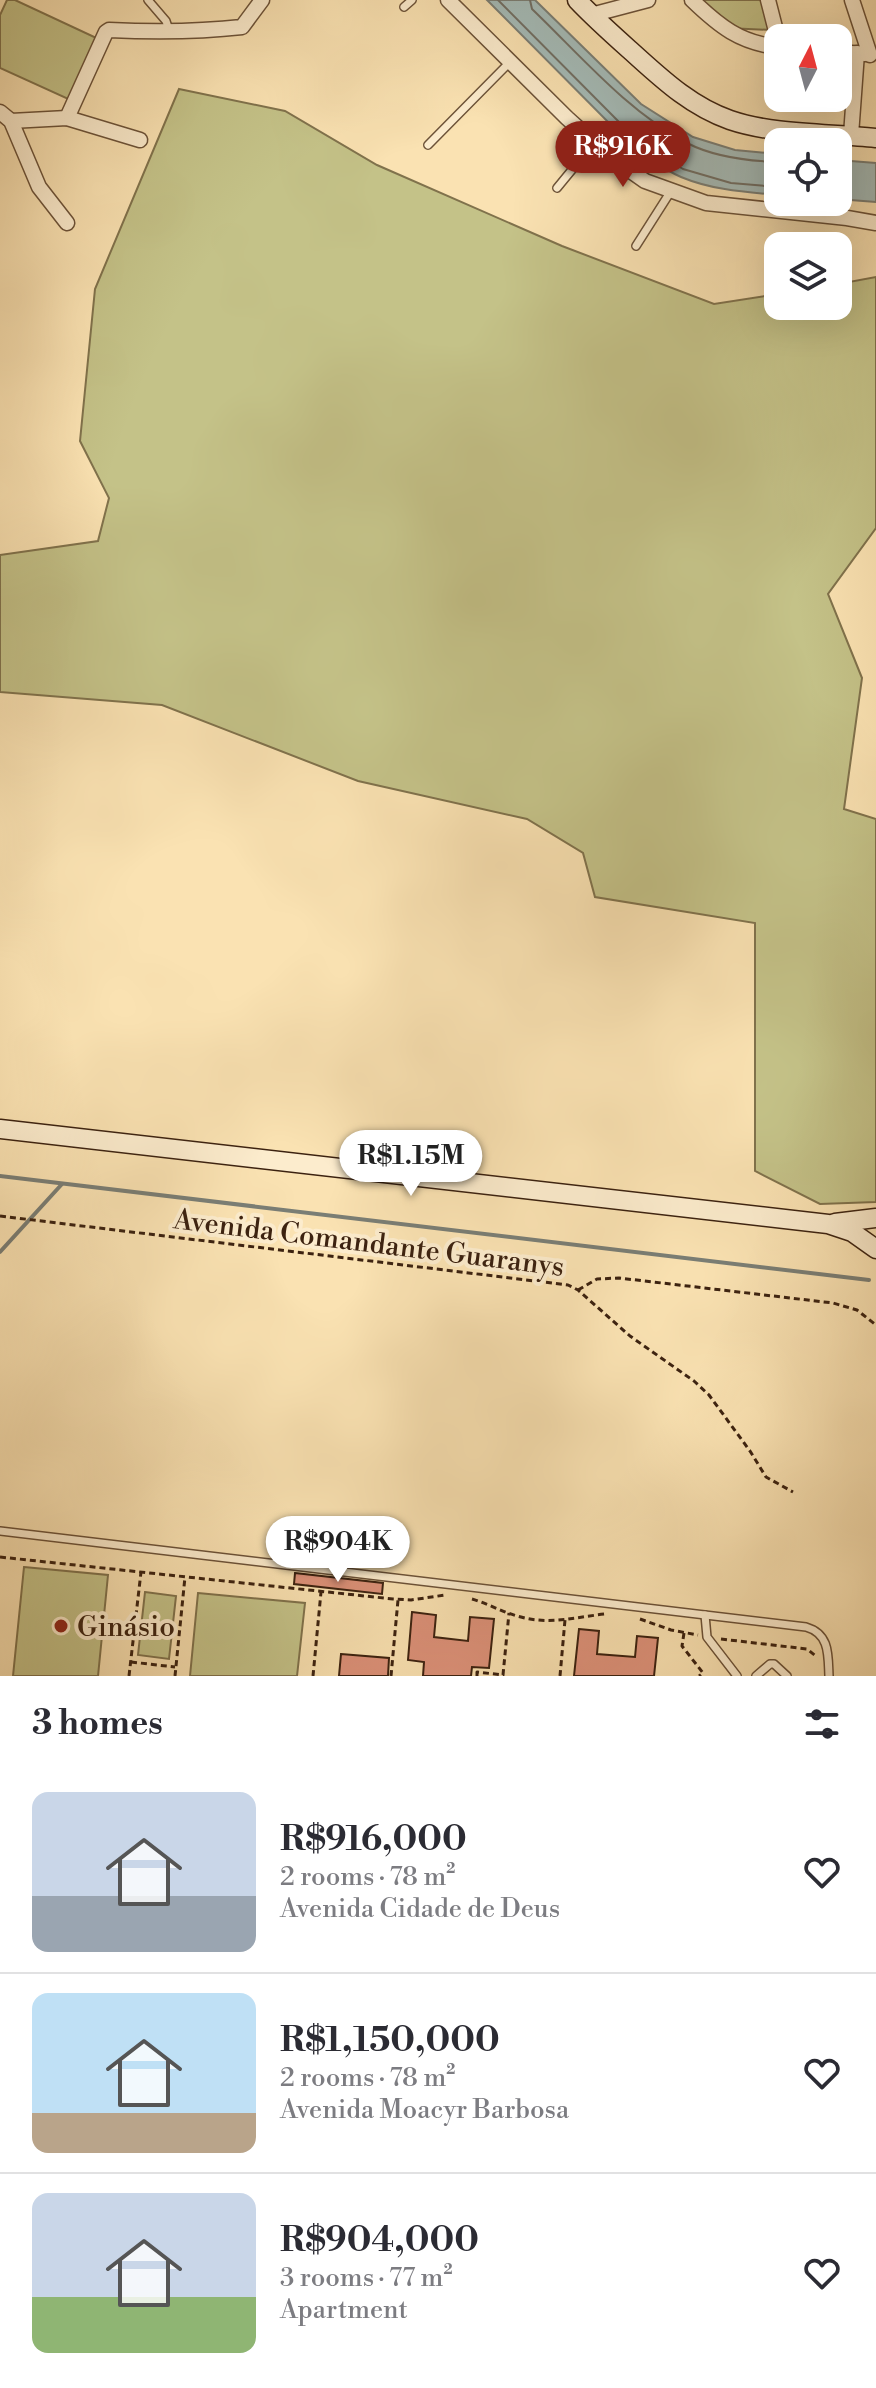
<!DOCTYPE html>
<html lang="en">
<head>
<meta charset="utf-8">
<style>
	:root { --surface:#fff; --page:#f7f7f7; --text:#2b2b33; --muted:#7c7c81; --line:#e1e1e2; --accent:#8f2418 }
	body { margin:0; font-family:"Libre Bodoni",serif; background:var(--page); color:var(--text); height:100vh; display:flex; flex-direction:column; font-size:30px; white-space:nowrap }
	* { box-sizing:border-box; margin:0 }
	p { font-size:26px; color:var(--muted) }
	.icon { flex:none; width:44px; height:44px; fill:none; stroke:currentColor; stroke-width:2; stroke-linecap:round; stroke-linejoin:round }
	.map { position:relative; height:1676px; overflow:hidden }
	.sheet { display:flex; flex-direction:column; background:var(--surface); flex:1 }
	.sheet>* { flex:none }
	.needle { width:52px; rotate:6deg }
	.controls { position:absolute; left:764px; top:24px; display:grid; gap:16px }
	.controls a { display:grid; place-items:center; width:88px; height:88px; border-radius:16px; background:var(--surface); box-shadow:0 8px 32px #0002; font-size:40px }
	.price { position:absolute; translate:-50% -68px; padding:0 18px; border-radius:28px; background:#fff; color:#222; font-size:26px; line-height:52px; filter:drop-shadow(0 2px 4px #0008) }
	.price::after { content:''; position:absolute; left:50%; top:48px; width:24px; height:18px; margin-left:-12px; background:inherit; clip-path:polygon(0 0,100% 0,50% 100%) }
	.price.selected { background:var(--accent); color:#fff }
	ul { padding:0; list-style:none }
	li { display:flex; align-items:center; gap:24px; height:200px; padding:0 32px }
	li+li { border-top:2px solid var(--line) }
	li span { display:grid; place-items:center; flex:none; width:224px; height:160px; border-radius:16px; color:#555 }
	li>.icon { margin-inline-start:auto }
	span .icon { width:96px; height:96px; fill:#fffc; stroke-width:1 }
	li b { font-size:34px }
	h2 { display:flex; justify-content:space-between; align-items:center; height:96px; padding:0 32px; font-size:34px }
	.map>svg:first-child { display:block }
</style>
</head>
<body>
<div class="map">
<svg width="876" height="1676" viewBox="0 0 876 1676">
	<rect width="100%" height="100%" fill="#fae2b2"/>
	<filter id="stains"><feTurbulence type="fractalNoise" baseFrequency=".0025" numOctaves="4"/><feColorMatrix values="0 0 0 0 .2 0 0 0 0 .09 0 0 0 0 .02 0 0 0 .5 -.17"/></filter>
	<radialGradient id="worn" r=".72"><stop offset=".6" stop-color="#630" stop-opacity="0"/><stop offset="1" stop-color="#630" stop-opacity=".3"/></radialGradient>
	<g fill="#c4c288" stroke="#80724c" stroke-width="2">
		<path d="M7 0H15L105 42 77 103 0 68V15Z"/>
		<path d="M702 0H763L772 30 727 28Z"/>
		<path d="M179 89 285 111 377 165 562 246 714 304 778 294V306H838V284L876 277V528L828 594 862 678 844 809 876 819V1202L820 1204 755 1171V923L595 897 583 853 527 819 358 781 162 705 0 692V555L98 541 109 498 80 441 95 289Z"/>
		<path d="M24 1567 108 1575 98 1676H13Z"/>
		<path d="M145 1592 176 1596 169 1659 138 1655Z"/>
		<path d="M198 1593 305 1603 297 1676H190Z"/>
	</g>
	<g fill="#a4bbb8" stroke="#7a7e75" stroke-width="2">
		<path d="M487 0H535L641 104 693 137 735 150 778 154V195C745 192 712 190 681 177 658 167 638 149 620 134Z"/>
		<path d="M838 160 876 163V202L838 199Z"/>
	</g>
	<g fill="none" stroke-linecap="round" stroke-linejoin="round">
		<g stroke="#706e64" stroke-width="2">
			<path d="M498 0 625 128 649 148 683 169 731 183 778 187"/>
			<path d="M530 0 532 9C581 56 627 111 687 143 714 157 748 161 778 162"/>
		</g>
		<g stroke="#7a7e75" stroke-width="4">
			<path d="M0 1176 869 1280"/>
			<path d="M0 1252 62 1184"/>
		</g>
	</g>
	<g fill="#dc9179" stroke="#3c2210" stroke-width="2">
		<path d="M295 1573 383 1583 382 1594 294 1584Z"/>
		<path d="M412 1612 436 1615 434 1637 468 1641 470 1617 494 1619 489 1668 472 1667 471 1676H423L424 1662 408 1660Z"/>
		<path d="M579 1629 599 1631 597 1654 635 1657 637 1636 658 1638 654 1676H574Z"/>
		<path d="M341 1654 389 1658 388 1676H339Z"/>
	</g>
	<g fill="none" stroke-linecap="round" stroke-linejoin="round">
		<defs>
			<g id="lane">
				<path d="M148 0 166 21 169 30"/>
				<path d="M404 7 412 0"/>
				<path d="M428 145 510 62"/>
				<path d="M557 188 594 143"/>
				<path d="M636 246 671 191"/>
				<path d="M0 1531 806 1627C830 1634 828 1655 829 1676"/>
				<path d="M705 1615 707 1637 737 1676"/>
				<path d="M756 1676 770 1664H774L787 1676"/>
			</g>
			<g id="street">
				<path d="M448 0 567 118 608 155 645 181 706 203 847 218 876 223"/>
				<path d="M692 0C719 26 740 43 778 47"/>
				<path d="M768 0 778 39"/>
				<path d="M852 0 870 55"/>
				<path d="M591 15 648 0"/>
				<path d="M838 52 865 54"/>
				<path d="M0 112 11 121 39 187 67 223"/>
				<path d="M67 118 106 32 109 30C153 32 198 32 242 27L262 0"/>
				<path d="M11 121 67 118 140 140"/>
				<path d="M851 135 857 53"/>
			</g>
			<g id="secondary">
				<path d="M577 0C594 18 612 34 631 51 661 78 690 106 730 120 774 135 830 133 876 138"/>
				<path d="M0 1129 828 1224 852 1232 876 1249"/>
				<path d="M835 1223 876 1218"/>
			</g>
		</defs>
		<use href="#lane" stroke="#6c5238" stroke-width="10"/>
		<use href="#street" stroke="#6c5238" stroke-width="17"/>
		<use href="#secondary" stroke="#3c2210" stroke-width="21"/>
		<g stroke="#3c2210" stroke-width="3" stroke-dasharray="6 4" stroke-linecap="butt">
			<path d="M770 198 776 146"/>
			<path d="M0 1216 568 1285 578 1290 630 1336 694 1381 709 1395 750 1451 766 1477 793 1492"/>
			<path d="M578 1290 597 1279 619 1278 833 1303 857 1310 876 1325"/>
			<path d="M0 1557 393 1599 411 1600 445 1595"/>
			<path d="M472 1599C489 1604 504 1613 521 1617 550 1625 576 1617 605 1614"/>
			<path d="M640 1619 671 1630 698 1635"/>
			<path d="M684 1633 682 1646 703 1673 699 1676"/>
			<path d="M721 1639 807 1649 817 1657"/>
			<path d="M131 1662 175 1667"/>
			<path d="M129 1676 141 1572"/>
			<path d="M175 1676 185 1577"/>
			<path d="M313 1676 321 1592"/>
			<path d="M391 1676 398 1600"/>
			<path d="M477 1676V1672L503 1675 509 1613"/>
			<path d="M560 1676 565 1620"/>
		</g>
		<use href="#lane" stroke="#fceccd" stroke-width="7"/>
		<use href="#street" stroke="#fceccd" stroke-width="14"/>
		<use href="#secondary" stroke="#fceccd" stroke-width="18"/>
	</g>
	<circle fill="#8f2418" stroke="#fceccd" stroke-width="3" cx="61" cy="1626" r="8"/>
	<g text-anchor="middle" stroke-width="8" stroke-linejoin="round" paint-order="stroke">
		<g font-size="28" fill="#3c2210" stroke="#fceccd">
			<text transform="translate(369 1242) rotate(7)" y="10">Avenida Comandante Guaranys</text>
		</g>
		<g font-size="28" fill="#3c2210" stroke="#fceccd" text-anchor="start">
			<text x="77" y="1636">Ginásio</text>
		</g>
	</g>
	<rect width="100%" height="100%" filter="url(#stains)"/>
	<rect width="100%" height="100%" fill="url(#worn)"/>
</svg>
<div class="controls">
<a><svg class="needle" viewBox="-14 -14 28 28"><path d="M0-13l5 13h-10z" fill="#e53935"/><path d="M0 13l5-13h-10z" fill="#7c7c81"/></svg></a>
<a><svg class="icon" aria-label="locate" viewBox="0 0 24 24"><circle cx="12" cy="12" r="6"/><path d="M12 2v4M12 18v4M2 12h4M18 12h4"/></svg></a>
<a><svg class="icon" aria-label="layers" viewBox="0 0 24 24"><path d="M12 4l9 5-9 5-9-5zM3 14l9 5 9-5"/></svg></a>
</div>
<b class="price selected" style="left:623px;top:189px">R$916K</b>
<b class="price" style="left:411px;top:1198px">R$1.15M</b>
<b class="price" style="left:338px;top:1584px">R$904K</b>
</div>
<section class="sheet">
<h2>3 homes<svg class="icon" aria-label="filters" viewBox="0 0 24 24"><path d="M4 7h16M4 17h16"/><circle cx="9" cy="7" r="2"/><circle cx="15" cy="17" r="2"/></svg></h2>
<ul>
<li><span style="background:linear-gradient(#c9d6e8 65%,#9aa5b1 0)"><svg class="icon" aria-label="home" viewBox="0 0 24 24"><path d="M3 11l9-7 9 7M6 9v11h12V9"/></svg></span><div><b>R$916,000</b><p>2 rooms · 78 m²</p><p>Avenida Cidade de Deus</p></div><svg class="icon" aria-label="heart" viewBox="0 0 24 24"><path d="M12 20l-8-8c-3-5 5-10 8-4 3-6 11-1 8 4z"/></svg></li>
<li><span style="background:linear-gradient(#bfe0f5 75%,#b9a48a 0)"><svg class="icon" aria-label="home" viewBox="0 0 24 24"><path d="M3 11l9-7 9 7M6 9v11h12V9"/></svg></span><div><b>R$1,150,000</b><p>2 rooms · 78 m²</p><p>Avenida Moacyr Barbosa</p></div><svg class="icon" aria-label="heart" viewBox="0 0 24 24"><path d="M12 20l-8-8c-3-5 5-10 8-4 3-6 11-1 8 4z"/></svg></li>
<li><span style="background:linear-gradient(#c9d6e8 65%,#8fb573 0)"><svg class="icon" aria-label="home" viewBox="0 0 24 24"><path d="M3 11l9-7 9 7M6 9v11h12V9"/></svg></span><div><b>R$904,000</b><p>3 rooms · 77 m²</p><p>Apartment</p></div><svg class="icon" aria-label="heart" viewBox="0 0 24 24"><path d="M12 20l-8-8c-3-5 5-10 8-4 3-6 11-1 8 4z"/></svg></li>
</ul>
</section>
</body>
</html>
